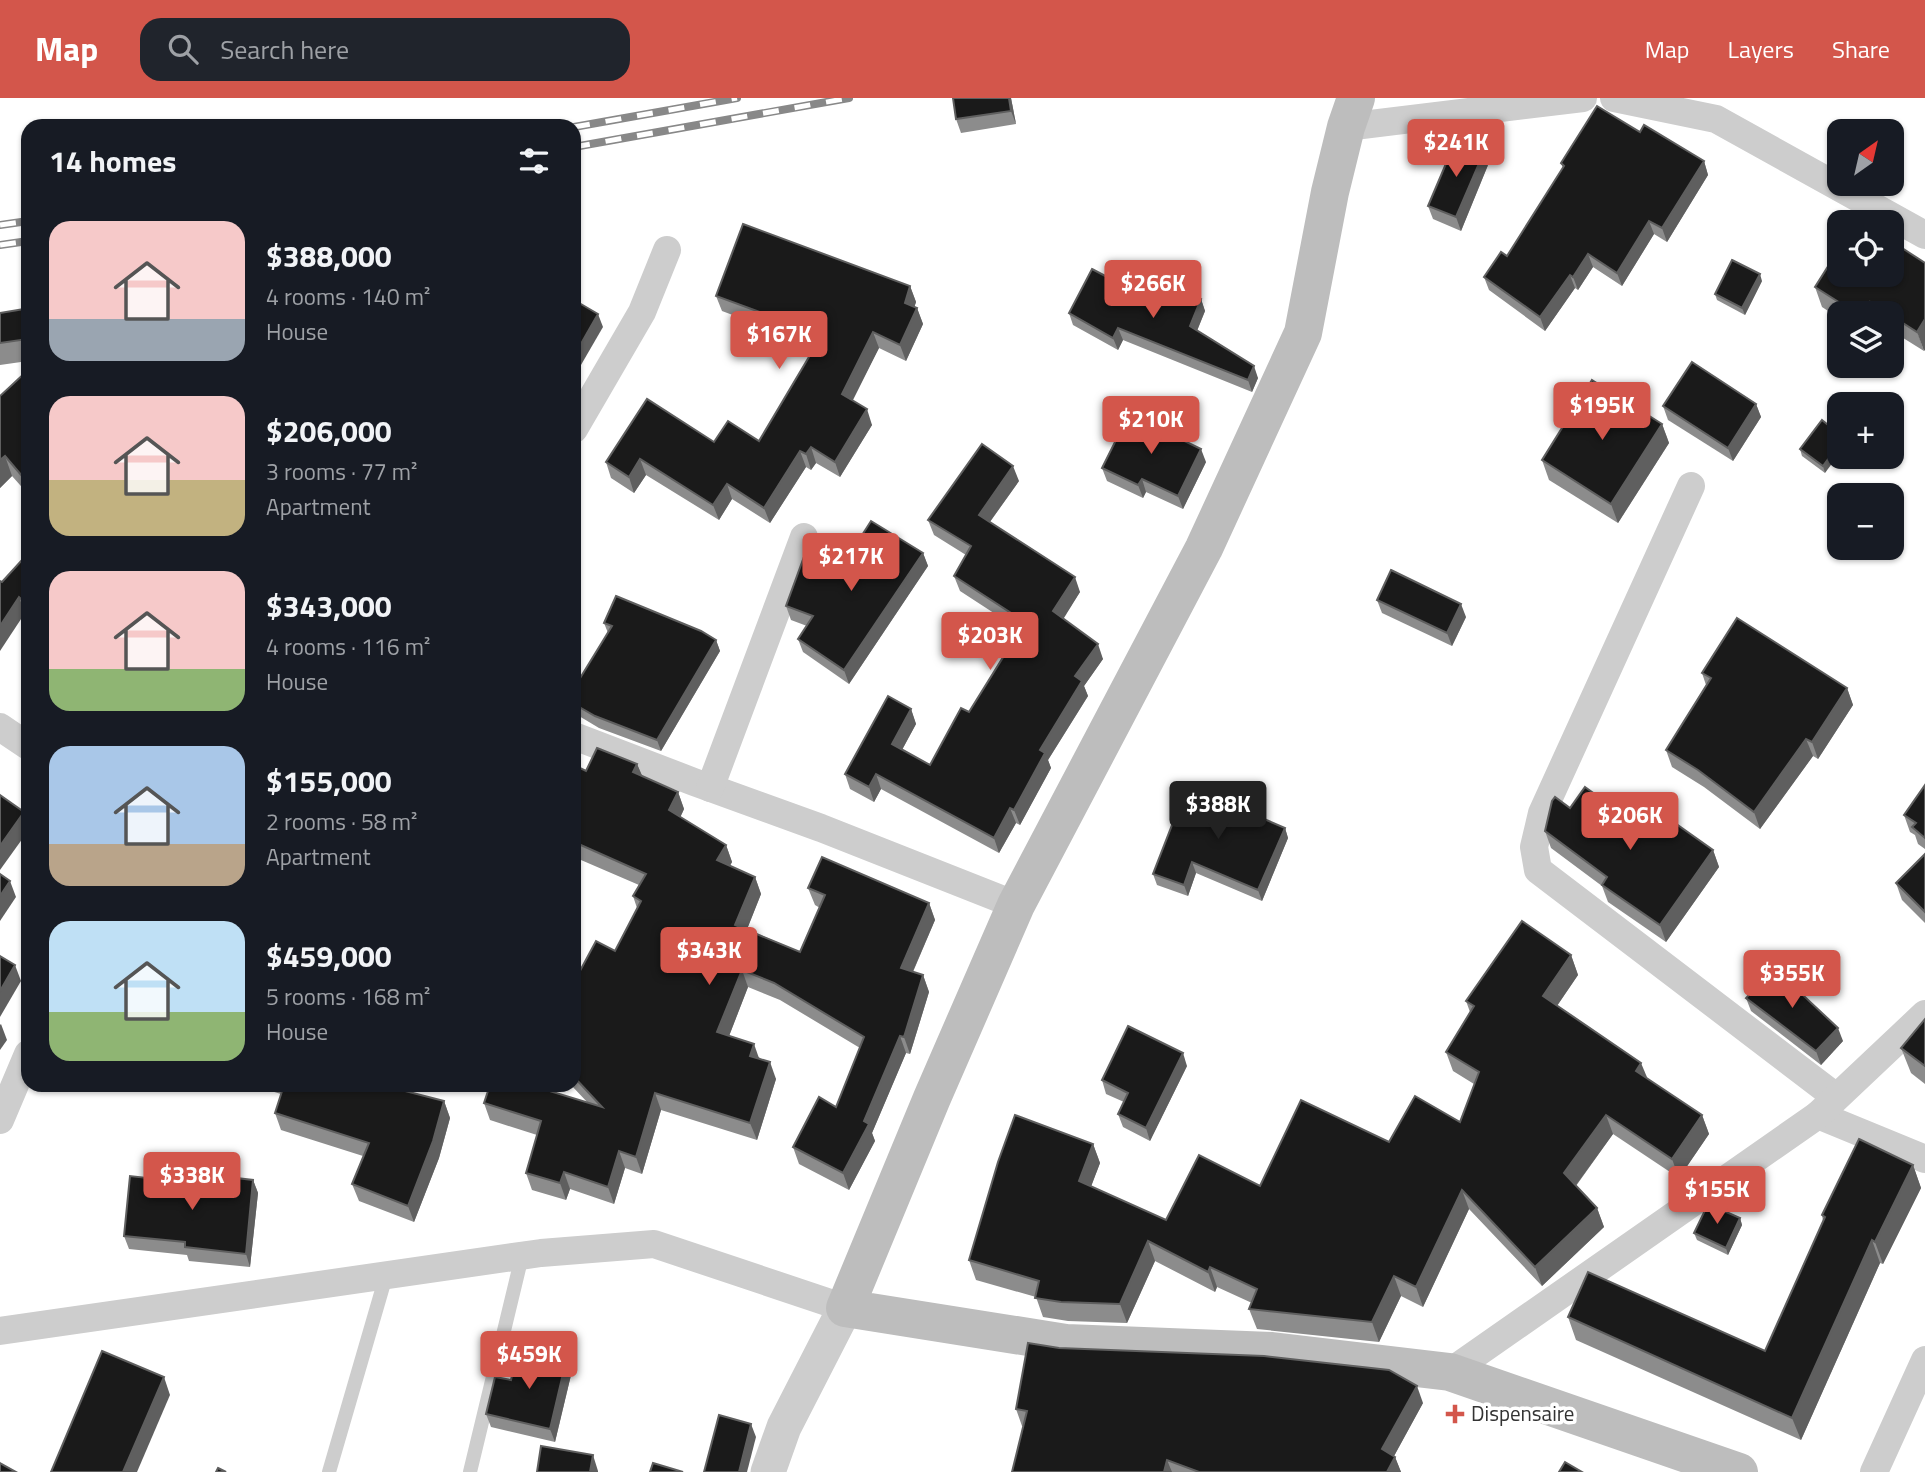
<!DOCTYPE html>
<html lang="en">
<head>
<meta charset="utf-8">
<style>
	:root { --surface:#171b24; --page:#20242c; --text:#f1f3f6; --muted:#9ea1a6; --accent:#d3564b }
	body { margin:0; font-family:"Titillium Web",sans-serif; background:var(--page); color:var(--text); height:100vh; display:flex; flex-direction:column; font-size:26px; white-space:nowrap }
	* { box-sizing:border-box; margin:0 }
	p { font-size:23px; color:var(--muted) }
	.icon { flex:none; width:38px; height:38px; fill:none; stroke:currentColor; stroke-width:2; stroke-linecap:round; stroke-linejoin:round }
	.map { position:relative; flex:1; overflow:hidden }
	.sheet { position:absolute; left:21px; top:21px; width:560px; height:973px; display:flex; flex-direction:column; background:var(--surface); border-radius:21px; box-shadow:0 2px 5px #0004 }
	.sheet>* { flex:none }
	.needle { width:46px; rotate:34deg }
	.controls { position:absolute; left:1827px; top:21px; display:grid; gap:14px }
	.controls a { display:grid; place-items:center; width:77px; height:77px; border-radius:14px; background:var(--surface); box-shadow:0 2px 5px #0004; font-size:35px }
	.price { position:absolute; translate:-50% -60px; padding:0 16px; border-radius:7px; background:var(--accent); color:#fff; font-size:23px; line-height:46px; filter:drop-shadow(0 2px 4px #0008) }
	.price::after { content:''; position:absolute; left:50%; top:42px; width:21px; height:16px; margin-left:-10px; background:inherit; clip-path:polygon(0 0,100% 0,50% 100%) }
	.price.active { background:#222; color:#fff }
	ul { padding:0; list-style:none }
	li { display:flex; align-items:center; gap:21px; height:175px; padding:0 28px }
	li span { display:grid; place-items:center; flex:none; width:196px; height:140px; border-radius:21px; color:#555 }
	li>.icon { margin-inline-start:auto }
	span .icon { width:84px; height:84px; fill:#fffc; stroke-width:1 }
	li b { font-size:30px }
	h2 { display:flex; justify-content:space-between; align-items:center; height:84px; padding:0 28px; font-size:30px }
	header { display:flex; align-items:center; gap:42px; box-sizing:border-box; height:98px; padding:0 35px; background:var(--accent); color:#fff }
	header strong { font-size:33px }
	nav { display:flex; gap:38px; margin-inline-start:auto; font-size:24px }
	.search { width:490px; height:63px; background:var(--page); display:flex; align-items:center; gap:18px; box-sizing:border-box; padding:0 24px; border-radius:21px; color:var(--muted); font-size:26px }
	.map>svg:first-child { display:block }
</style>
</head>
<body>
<header>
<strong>Map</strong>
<div class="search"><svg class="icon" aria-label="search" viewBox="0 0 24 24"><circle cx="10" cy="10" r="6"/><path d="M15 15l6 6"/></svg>Search here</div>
<nav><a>Map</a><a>Layers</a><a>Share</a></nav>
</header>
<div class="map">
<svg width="1925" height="1374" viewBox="0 0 1925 1374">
	<rect width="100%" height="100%" fill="#fff"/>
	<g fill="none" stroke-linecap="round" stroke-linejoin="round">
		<g stroke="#cdcdcd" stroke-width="14">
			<path d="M329 1374 386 1178"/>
			<path d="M470 1374 522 1158"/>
		</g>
		<g stroke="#cdcdcd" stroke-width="28">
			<path d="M1614 0 1716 21 1925 137"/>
			<path d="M1346 29 1583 0"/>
			<path d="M574 331 642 214 667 152"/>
			<path d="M1691 388 1542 715 1534 749 1538 772 1836 999"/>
			<path d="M0 629 28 648"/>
			<path d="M574 638 694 684 821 730 1016 807"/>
			<path d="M710 690 804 439"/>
			<path d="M1818 1017 1925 1061"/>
			<path d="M0 1022 28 956"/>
			<path d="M0 1233 541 1155 654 1146 845 1210"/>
			<path d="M1450 1274 1818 1017 1925 916"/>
			<path d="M1874 1374 1925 1262"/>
		</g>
		<path stroke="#cdcdcd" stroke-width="35" d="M768 1374 784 1329 845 1210"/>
		<path stroke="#bdbdbd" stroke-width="38" d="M1356 0 1346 29 1330 94 1303 235 1204 450 1016 807 932 1000 845 1210 1066 1245 1272 1253 1450 1274 1739 1374"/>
		<defs>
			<g id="rail">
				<path d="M574 29 737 0"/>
				<path d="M574 49 849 0"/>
				<path d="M0 127 28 123"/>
				<path d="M0 147 28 143"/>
			</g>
		</defs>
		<use href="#rail" stroke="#888" stroke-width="8"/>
		<use href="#rail" stroke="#fff" stroke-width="5" stroke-dasharray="16" stroke-linecap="butt"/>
	</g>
	<g fill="#8c8c8c">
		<path d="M953 0H1011L1016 26 961 35 956 21Z"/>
		<path d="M1640 34 1704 63 1708 77 1667 144 1654 136 1622 188 1593 169 1578 192 1575 190 1545 233 1489 192 1484 179 1507 158 1563 70 1561 65Z"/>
		<path d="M1488 67 1461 133 1433 121 1428 108Z"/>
		<path d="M1892 159 1924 253 1892 233V215H1839V220L1822 209 1815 189Z"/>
		<path d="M1762 183 1745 217 1717 202 1715 196Z"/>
		<path d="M910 188 916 204 914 209 917 210 923 226 906 263 879 250 852 302 872 327 840 379 816 365 811 372 806 369 770 425 732 401 719 422 646 377 634 395 611 380 606 364 714 344 759 343 815 248 722 213 716 198Z"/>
		<path d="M1147 200 1201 201 1205 213 1197 233 1258 280 1252 294 1123 242 1118 252 1073 227 1069 215Z"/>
		<path d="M28 209V263L0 267V215L24 211Z"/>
		<path d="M28 272V396L12 378 0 390V298Z"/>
		<path d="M1756 306 1761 319 1733 363 1668 322 1663 308Z"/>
		<path d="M1822 322 1825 375 1802 358 1800 351Z"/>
		<path d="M1662 326 1669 345 1618 425 1549 382 1542 362Z"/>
		<path d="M1206 364 1183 411 1146 394 1143 400 1107 383 1102 370Z"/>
		<path d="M1019 383 990 424 1080 494 1063 520 1103 561 1084 588 1088 598 1048 662 1051 670 1020 727 1016 725 999 755 881 691 874 704 850 691 845 676 911 611 916 626 902 652 930 667 969 614 1020 532 960 493 954 478 966 457 934 437 928 422Z"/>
		<path d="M923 455 928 468 849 586 803 554 798 541 807 528 791 522 786 508 841 470Z"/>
		<path d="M28 469V519L2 484Z"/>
		<path d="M1377 502 1466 519 1452 548 1382 515Z"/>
		<path d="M604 525 716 542 720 553 661 653 599 630 574 615V606L608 535Z"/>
		<path d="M1702 575 1847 590 1853 607 1818 661 1813 658 1760 731 1704 689 1672 669 1666 652 1706 587Z"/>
		<path d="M637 666 642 678 678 694 684 711 680 719 726 747 732 764 730 768 755 779 761 796 747 831 800 854 820 810 815 807 808 790 929 805 935 822 913 874 923 877 929 894 910 956 906 955 872 1035 875 1043 849 1092 799 1066 793 1049 836 1009 860 950 780 902 748 889 729 938 760 960 776 981 757 1042 661 1012 642 1076 625 1070 614 1106 570 1091 566 1102 532 1092 526 1075 537 1037 490 1022 484 1005H588L571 987H574V884L615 853 637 810 633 798 639 787 574 759V667L586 673Z"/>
		<path d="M1925 687V751L1918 746 1915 737 1910 734 1904 717Z"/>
		<path d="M1220 702 1285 730 1288 740 1262 803 1196 775 1188 798 1157 787 1153 776Z"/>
		<path d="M1570 710 1642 730 1713 752 1719 769 1666 844 1608 804 1602 788 1551 750 1545 733Z"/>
		<path d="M1925 756V825L1902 802 1896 785Z"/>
		<path d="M1571 857 1578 877 1557 908 1647 980 1702 1017 1709 1036 1679 1080 1613 1036 1576 1088 1597 1110 1604 1129 1542 1188 1469 1111 1423 1209 1401 1198 1379 1244 1257 1231 1249 1211 1252 1205 1217 1189 1215 1194 1155 1163 1127 1225 1068 1223 1043 1219 1036 1199 976 1182 969 1162 1093 1046 1100 1065 1091 1088 1166 1122 1389 1044 1460 1024 1474 986 1453 973 1446 954 1470 914 1466 903Z"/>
		<path d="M1746 900 1843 943 1821 967 1751 913Z"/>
		<path d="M1925 921V986L1911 975 1901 950Z"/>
		<path d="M1187 968 1150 1043 1123 1029 1118 1016 1124 1004 1106 996 1102 982Z"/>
		<path d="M260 987H385L444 1003 450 1020 439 1060 414 1124 359 1103 352 1086 363 1058 281 1032 275 1015 281 996 261 990Z"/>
		<path d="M1913 1067 1921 1090 1883 1166 1880 1165 1801 1342 1576 1242 1568 1219 1765 1253 1823 1123 1822 1117Z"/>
		<path d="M253 1082 258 1095 250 1169 189 1163 187 1157 129 1151 124 1138 191 1085Z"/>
		<path d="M1740 1120 1742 1127 1728 1157 1697 1142 1694 1135Z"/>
		<path d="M571 1277 555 1344 491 1329 486 1316 511 1282Z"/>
		<path d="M1423 1305 1394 1358 1395 1359 1401 1374H1012L1023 1328H1022L1016 1311Z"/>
	</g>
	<g fill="#5f5f5f">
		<path d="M1009 0H1011L1016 26 1011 13Z"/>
		<path d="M1484 54 1488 67 1461 133 1456 119Z"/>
		<path d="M1704 63 1708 77 1667 144 1662 130Z"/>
		<path d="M1649 123 1654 136 1622 188 1617 175Z"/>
		<path d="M1588 156 1593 169 1578 192 1573 179Z"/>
		<path d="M1760 176 1762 183 1745 217 1742 210Z"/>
		<path d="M1570 177 1575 190 1545 233 1540 219Z"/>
		<path d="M910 188 916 204 911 220 905 205Z"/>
		<path d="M1201 201 1205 213 1194 240 1190 228Z"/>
		<path d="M1870 204 1874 215H1863Z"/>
		<path d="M917 210 923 226 906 263 900 247Z"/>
		<path d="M598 216 603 229 574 279V258Z"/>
		<path d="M1925 221V252L1924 253 1917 234Z"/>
		<path d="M1118 230 1123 242 1118 252 1113 240Z"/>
		<path d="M873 234 879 250 848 312 842 296Z"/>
		<path d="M1254 268 1258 280 1252 294 1248 282Z"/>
		<path d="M1756 306 1761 319 1733 363 1728 350Z"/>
		<path d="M867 311 872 327 840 379 835 364Z"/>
		<path d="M1662 326 1669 345 1618 425 1611 406Z"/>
		<path d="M1839 346V356L1825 375 1823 368Z"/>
		<path d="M811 349 816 365 811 372 806 356Z"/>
		<path d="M1201 351 1206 364 1183 411 1178 398Z"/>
		<path d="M800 353 806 369 770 425 764 410Z"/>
		<path d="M5 358 12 378 0 390V362Z"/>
		<path d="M640 361 646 377 634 395 629 379Z"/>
		<path d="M1013 368 1019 383 984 432 979 417Z"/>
		<path d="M1142 381 1146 394 1143 400 1138 387Z"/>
		<path d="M727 386 732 401 719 422 713 407Z"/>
		<path d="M923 455 928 468 849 586 844 572Z"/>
		<path d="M1075 479 1080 494 1059 528 1053 513Z"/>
		<path d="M19 499 25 515 0 553V528Z"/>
		<path d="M1461 506 1466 519 1452 548 1447 535Z"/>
		<path d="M716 542 720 553 661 653 657 642Z"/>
		<path d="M1098 546 1103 561 1084 588 1088 598 1048 662 1051 670 1020 727 1014 712 1040 652 1075 578Z"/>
		<path d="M1847 590 1853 607 1818 661 1812 644Z"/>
		<path d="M911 611 916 626 897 661 892 646Z"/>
		<path d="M1806 641 1813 658 1760 731 1754 714Z"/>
		<path d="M637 666 644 682 633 674Z"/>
		<path d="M876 676 881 691 874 704 869 689Z"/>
		<path d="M678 694 684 711 676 729 669 712Z"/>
		<path d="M1010 710 1016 725 999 755 994 740Z"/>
		<path d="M24 714 28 725V733L0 772V748Z"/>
		<path d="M1285 730 1288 740 1262 803 1258 792Z"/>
		<path d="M726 747 732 764 723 779 717 762Z"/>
		<path d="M1713 752 1719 769 1666 844 1660 827Z"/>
		<path d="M1192 764 1196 775 1188 798 1184 787Z"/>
		<path d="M755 779 761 796 742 844 735 827Z"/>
		<path d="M10 783 16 799 0 823V798Z"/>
		<path d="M929 805 935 822 907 887 901 870Z"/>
		<path d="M1571 857 1578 877 1550 918 1543 898Z"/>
		<path d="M15 867 21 883 0 919V893Z"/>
		<path d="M742 872 748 889 724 951 717 934Z"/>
		<path d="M923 877 929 894 910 956 904 939Z"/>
		<path d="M1 926 7 942 0 952V927Z"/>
		<path d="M1838 930 1843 943 1821 967 1816 953Z"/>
		<path d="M900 938 906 955 872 1035 875 1043 849 1092 843 1075Z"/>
		<path d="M754 946 760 963 750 958Z"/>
		<path d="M1183 955 1187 968 1150 1043 1146 1030Z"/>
		<path d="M770 964 776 981 757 1042 750 1025Z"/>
		<path d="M1641 965 1649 984 1636 973Z"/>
		<path d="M655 995 661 1012 642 1076 636 1059Z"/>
		<path d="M444 1003 450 1020 439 1060 414 1124 408 1108Z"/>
		<path d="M1606 1017 1613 1036 1571 1094 1564 1075Z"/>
		<path d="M1702 1017 1709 1036 1679 1080 1672 1061Z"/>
		<path d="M1093 1046 1100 1065 1086 1102 1079 1083Z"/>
		<path d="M619 1053 625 1070 614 1106 608 1089Z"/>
		<path d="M1913 1067 1921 1090 1883 1166 1875 1144Z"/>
		<path d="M564 1074 570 1091 566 1102 560 1085Z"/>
		<path d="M253 1082 258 1095 250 1169 246 1156Z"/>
		<path d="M1462 1092 1469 1111 1423 1209 1416 1189Z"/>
		<path d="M1597 1110 1604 1129 1542 1188 1535 1169Z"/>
		<path d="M1740 1120 1742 1127 1728 1157 1726 1150Z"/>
		<path d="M1872 1142 1880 1165 1801 1342 1792 1320Z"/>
		<path d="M1148 1143 1155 1163 1127 1225 1120 1206Z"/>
		<path d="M1210 1169 1217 1189 1215 1194 1208 1174Z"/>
		<path d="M1394 1178 1401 1198 1379 1244 1372 1224Z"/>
		<path d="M566 1263 571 1277 555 1344 550 1331Z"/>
		<path d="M164 1279 170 1297 137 1374H123Z"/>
		<path d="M1417 1288 1423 1305 1388 1369 1382 1351Z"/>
		<path d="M751 1326 756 1339 747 1374H739Z"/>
		<path d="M593 1357 598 1373V1374H590Z"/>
		<path d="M1395 1359 1401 1374H1387Z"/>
		<path d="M1167 1362 1172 1374H1164Z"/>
	</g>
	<g fill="#1a1a1a" stroke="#5f5f5f" stroke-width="2">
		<path d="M953 0H1009L1011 13 956 21Z"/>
		<path d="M1597 8 1640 34 1644 27 1704 63 1662 130 1649 123 1617 175 1588 156 1573 179 1570 177 1540 219 1484 179 1501 154 1507 158 1564 68 1561 65Z"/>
		<path d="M1456 42 1484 54 1456 119 1428 108Z"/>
		<path d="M743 126 910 188 905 205 917 210 900 247 873 234 842 296 867 311 835 364 811 349 806 356 800 353 764 410 727 386 713 407 640 361 629 379 606 364 647 301 714 344 728 323 759 343 822 237 716 198Z"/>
		<path d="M1899 148 1925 165V221L1917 234 1892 218V215H1887L1870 204 1863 215H1856L1815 189 1839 151V177H1892V159Z"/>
		<path d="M1732 162 1760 176 1742 210 1715 196Z"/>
		<path d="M1092 171 1147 200 1154 182 1201 201 1190 228 1254 268 1248 282 1118 230 1113 240 1069 215Z"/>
		<path d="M574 202 598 216 574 258Z"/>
		<path d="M28 209V241L0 245V215L24 211Z"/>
		<path d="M1692 264 1756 306 1728 350 1663 308Z"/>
		<path d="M28 272V385L5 358 0 362V298Z"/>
		<path d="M1592 282 1662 326 1611 406 1542 362Z"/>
		<path d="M1129 316 1201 351 1178 398 1142 381 1138 387 1102 370Z"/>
		<path d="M1822 322 1839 336V346L1823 368 1800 351Z"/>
		<path d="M982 346 1013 368 979 417 1075 479 1053 513 1098 546 1075 578 1082 583 1040 652 1045 655 1014 712 1010 710 994 740 876 676 869 689 845 676 888 598 911 611 892 646 930 667 961 610 969 614 1025 524 954 478 971 448 928 422Z"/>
		<path d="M871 423 923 455 844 572 798 541 813 518 786 508 805 456 841 470Z"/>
		<path d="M22 462 28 469V508L19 499 0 528V483L2 484Z"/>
		<path d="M1391 472 1461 506 1447 535 1377 502Z"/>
		<path d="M616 498 701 533 716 542 657 642 595 618 574 606V590L612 528 604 525Z"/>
		<path d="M1737 520 1847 590 1812 644 1806 641 1754 714 1698 672 1666 652 1711 580 1702 575Z"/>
		<path d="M597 650 637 666 633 674 678 694 669 712 726 747 717 762 755 779 735 827 800 854 825 797 808 790 822 759 929 805 901 870 923 877 904 939 900 938 864 1023 869 1026 843 1075 793 1049 819 999 836 1009 864 939 774 885 742 872 717 934 754 946 750 958 770 964 750 1025 655 995 636 1059 619 1053 608 1089 564 1074 560 1085 526 1075 541 1023 484 1005 490 987H530L602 1009 574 979V884L596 843 615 853 641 803 633 798 646 776 574 744V667L586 673Z"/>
		<path d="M1188 686 1220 702 1285 730 1258 792 1192 764 1184 787 1153 776Z"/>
		<path d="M1925 687V740L1912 729 1916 725 1904 717Z"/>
		<path d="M1585 689 1642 730 1655 711 1713 752 1660 827 1602 787 1607 779 1545 733 1552 703 1555 699 1570 710Z"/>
		<path d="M0 697 24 714 0 748Z"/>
		<path d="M1925 756V814L1896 785Z"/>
		<path d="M0 776 10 783 0 798Z"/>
		<path d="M1522 823 1571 857 1543 898 1641 965 1636 973 1702 1017 1672 1061 1606 1017 1564 1075 1597 1110 1535 1169 1462 1092 1416 1189 1394 1178 1372 1224 1249 1211 1257 1191 1210 1169 1208 1174 1148 1143 1120 1206 1061 1204 1035 1200 1039 1183 969 1162 998 1064 1015 1017 1093 1046 1079 1083 1166 1122 1199 1057 1260 1088 1301 1002 1389 1044 1415 998 1460 1024 1479 974 1446 954 1474 908 1466 903Z"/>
		<path d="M0 858 15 867 0 893Z"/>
		<path d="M1774 870 1838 930 1816 953 1746 900Z"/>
		<path d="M1925 921V968L1901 950Z"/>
		<path d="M1128 928 1183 955 1146 1030 1118 1016 1128 995 1102 982Z"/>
		<path d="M284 987H382L444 1003 433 1043 408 1108 352 1086 369 1045 275 1015Z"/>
		<path d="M1859 1041 1913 1067 1875 1144 1872 1142 1792 1320 1568 1219 1588 1174 1765 1253 1825 1119 1822 1117Z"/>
		<path d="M192 1075 253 1082 246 1156 185 1149V1144L124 1138 130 1078 191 1085Z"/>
		<path d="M1708 1106 1740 1120 1726 1150 1694 1135Z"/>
		<path d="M1028 1245 1059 1250 1264 1258 1389 1272 1417 1288 1382 1351 1395 1359 1387 1374H1199L1167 1362 1164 1374H1012L1027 1313 1016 1311Z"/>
		<path d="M518 1252 566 1263 550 1331 486 1316 495 1279 511 1282Z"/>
		<path d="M102 1253 164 1279 123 1374H51Z"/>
		<path d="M719 1317 751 1326 739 1374H704Z"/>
		<path d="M541 1348 593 1357 590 1374H537Z"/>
		<path d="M1565 1364 1582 1374H1559Z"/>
		<path d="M0 1365 16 1374H0Z"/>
		<path d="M653 1365 683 1374H650Z"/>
		<path d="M218 1370 226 1374H216Z"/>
	</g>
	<path fill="#d3564b" stroke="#fff" stroke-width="2.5" d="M1451.5 1305.5h7v7h7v7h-7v7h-7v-7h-7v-7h7z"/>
	<g text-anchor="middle" stroke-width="7" stroke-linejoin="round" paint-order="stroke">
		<g font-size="21" fill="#333" stroke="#fff" text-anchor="start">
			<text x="1471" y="1323">Dispensaire</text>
		</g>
	</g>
</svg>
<div class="controls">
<a><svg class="needle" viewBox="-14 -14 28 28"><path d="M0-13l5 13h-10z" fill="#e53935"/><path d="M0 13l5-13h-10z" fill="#9ea1a6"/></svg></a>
<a><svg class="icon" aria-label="locate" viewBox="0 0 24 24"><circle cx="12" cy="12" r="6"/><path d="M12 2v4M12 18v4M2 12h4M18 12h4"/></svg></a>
<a><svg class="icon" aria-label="layers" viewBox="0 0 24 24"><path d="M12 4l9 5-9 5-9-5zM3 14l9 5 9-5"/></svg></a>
<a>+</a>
<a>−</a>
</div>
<b class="price" style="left:1456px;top:81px">$241K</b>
<b class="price" style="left:1153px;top:222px">$266K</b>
<b class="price" style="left:779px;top:273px">$167K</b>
<b class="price" style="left:1602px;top:344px">$195K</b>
<b class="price" style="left:1151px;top:358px">$210K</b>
<b class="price" style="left:851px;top:495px">$217K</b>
<b class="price" style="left:990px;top:574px">$203K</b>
<b class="price active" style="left:1218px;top:743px">$388K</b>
<b class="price" style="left:1630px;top:754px">$206K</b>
<b class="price" style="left:709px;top:889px">$343K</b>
<b class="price" style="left:1792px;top:912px">$355K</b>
<b class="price" style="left:192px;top:1114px">$338K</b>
<b class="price" style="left:1717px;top:1128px">$155K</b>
<b class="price" style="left:529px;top:1293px">$459K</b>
<section class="sheet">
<h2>14 homes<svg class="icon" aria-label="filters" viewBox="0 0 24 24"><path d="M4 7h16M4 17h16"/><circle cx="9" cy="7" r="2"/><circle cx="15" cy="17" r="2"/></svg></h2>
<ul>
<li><span style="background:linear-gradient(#f6c9c9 70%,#9aa5b1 0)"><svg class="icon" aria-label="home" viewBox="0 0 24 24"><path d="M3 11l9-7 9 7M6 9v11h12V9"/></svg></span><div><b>$388,000</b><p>4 rooms · 140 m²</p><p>House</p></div></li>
<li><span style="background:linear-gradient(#f6c9c9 60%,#c2b280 0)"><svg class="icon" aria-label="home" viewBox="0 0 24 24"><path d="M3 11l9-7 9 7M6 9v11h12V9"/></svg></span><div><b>$206,000</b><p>3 rooms · 77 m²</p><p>Apartment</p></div></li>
<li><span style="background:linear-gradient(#f6c9c9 70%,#8fb573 0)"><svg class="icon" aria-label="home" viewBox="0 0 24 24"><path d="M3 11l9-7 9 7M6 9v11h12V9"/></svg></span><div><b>$343,000</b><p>4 rooms · 116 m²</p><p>House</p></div></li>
<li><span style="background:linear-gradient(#a9c7e8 70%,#b9a48a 0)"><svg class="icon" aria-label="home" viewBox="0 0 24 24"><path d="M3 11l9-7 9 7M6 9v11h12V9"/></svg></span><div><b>$155,000</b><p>2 rooms · 58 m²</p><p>Apartment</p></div></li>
<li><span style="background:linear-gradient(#bfe0f5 65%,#8fb573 0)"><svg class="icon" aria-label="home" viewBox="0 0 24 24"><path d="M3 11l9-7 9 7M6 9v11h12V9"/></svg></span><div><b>$459,000</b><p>5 rooms · 168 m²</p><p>House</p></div></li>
</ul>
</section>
</div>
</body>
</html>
